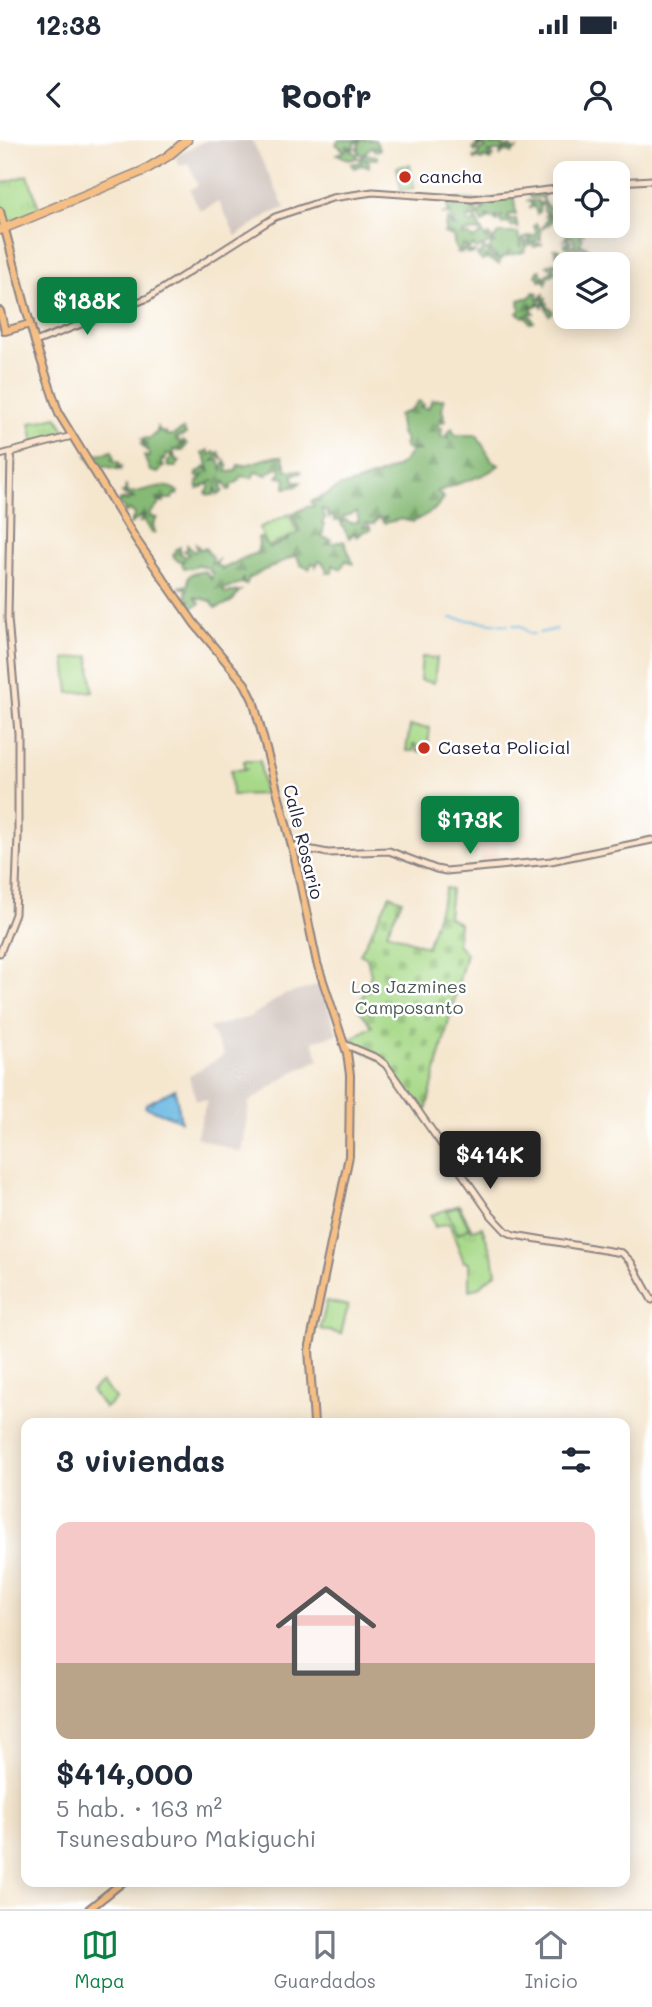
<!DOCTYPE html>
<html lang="es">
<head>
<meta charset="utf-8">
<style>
	:root { --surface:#fff; --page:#f6f6f7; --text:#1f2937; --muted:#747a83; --line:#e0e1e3; --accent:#0b8043 }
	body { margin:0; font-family:Mali,sans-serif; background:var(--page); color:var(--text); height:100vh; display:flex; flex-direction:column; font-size:26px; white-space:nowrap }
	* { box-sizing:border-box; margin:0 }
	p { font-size:23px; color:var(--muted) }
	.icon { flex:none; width:38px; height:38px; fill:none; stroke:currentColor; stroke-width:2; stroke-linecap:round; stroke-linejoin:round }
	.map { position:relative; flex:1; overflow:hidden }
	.drawer { position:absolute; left:21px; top:1278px; width:609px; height:469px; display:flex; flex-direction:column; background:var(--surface); border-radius:14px; box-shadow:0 4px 18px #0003 }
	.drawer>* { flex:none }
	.fabs { position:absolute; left:553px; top:21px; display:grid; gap:14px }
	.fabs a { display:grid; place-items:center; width:77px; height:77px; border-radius:14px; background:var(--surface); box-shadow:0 4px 18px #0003; font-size:35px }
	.price { position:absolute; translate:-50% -60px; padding:0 16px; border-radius:7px; background:var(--accent); color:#fff; font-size:23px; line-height:46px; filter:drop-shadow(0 2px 4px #0008) }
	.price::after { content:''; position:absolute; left:50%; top:42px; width:21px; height:16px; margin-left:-10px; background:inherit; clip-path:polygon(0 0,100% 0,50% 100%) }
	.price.selected { background:#222; color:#fff }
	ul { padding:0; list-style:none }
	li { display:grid; align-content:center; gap:14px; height:371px; padding:0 35px }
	li span { display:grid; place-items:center; height:217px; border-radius:14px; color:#555 }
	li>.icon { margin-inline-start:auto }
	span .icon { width:126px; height:126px; fill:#fffc; stroke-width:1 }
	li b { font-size:30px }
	h2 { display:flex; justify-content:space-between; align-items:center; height:84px; padding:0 35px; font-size:30px }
	.status { display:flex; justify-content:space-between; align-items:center; height:49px; padding:0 35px; background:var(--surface); direction:ltr }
	.status svg { height:19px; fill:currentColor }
	header { display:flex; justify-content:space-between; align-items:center; height:91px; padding:0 35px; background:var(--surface); font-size:32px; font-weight:800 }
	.dock { display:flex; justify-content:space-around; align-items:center; height:98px; border-top:2px solid var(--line); background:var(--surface); font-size:19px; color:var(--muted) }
	.dock a { display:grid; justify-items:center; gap:4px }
	.dock .selected { color:var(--accent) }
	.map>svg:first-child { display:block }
</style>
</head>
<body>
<div class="status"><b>12:38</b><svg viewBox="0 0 49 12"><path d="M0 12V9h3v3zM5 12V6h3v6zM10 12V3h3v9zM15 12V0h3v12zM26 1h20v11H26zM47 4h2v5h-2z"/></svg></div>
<header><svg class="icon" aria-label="back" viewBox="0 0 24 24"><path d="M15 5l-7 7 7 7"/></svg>Roofr<svg class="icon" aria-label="person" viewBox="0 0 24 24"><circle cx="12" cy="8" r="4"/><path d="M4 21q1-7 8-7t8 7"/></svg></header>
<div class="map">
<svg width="652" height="1769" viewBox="0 0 652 1769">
	<defs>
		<pattern id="grass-tufts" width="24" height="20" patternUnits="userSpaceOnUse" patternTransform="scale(1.75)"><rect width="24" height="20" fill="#a7d988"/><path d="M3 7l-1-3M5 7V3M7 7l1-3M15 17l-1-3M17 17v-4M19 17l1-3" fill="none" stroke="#8fba76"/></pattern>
		<pattern id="forest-firs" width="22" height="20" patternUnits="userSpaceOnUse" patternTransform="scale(1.75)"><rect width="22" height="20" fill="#85b974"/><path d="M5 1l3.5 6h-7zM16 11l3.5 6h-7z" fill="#6c9660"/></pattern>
		<pattern id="cemetery-stones" width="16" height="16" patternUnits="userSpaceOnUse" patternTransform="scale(1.75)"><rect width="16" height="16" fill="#a7d988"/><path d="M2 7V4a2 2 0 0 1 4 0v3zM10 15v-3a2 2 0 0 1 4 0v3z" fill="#8fba76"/></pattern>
		<pattern id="water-ripples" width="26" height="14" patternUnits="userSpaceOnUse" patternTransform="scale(1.75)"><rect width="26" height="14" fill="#67b7e2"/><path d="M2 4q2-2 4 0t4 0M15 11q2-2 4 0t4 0" fill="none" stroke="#5494b8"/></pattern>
	</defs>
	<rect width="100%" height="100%" fill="#fff"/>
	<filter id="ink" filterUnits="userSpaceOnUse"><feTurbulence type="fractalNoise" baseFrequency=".0143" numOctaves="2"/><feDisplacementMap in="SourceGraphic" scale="14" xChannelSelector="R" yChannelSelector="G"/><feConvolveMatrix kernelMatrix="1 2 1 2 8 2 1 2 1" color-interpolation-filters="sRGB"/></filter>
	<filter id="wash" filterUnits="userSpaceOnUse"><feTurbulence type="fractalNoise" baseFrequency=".00686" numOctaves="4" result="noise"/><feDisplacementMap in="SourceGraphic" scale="28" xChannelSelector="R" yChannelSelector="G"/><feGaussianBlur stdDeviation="1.57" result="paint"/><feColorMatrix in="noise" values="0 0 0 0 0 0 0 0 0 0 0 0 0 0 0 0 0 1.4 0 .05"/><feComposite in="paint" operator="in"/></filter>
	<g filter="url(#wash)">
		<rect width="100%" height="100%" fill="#f5e6ce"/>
		<path fill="#f1d5bd" d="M482 702 499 703 498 724 480 725Z"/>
		<g fill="#cec1ba">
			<path d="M207 0H252L285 68 269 74 236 96 219 62 200 71 190 50 198 45 188 23 180 26 175 16Z"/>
			<path d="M320 844 337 894 313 901 319 920 293 932 249 962 242 1013 196 997 207 960H196L189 936 224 915 209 888 250 877 283 855 307 849Z"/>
		</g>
		<g fill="url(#grass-tufts)" stroke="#647e62" stroke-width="2">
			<path d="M28 35 40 71 6 86 0 61V44Z"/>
			<path d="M57 277 67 294 34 303 30 283Z"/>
			<path d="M410 586 430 588 428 605H424L427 612 416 611V605H413V611H406Z"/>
			<path d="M459 1065 472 1090 482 1087 494 1121 496 1133 477 1148 469 1150V1122H464L449 1083 435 1087 431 1075Z"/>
		</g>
		<g fill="url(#forest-firs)" stroke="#546e58" stroke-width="2">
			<path d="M339 0H375L378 5 376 7 380 8V10L376 11 373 9 374 7H371L364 14 377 16V19H364L369 22V27L361 25 354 28 351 24 362 22 359 18H362L363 16 358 13 359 10 356 8 359 7 358 5 360 2H355L353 8 347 6V9H353L354 13 357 14V18L350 20 337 14 345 11 336 4Z"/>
			<path d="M476 0 479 6 480 0 483 5V2L486 0 491 3 490 5H504L503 10 508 6 512 7V10L516 9 511 14 507 9 508 11 503 12 500 17 501 11H493L492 14 489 12 488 17 493 16 490 20 484 17 482 20 478 18 475 20 474 17 479 15V11L486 8 484 5 477 9V11L475 12 473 9 477 5Z"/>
			<path d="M531 52H547L542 57 549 69 547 74 549 75 559 67H551L556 63 553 53 557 54 559 65 565 59V72L560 73 558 77 565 78V81L560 83 562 85 565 83V86L571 88 576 87V90L580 89 577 86 583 89 584 94 579 95 582 99 580 105 587 106 578 107V110L581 111 584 118 583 109 588 108V112L591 119 586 121 580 116 578 123 573 121 572 124H567L566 118 562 121 566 124 559 125 560 132H558L560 129 557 125 554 124V130L557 131 547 138 546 144 544 140 539 141V137L536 136 538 131 540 130 544 140V136L554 130 547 126 555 122 560 123 559 120 563 117 558 118 555 113 562 115 554 109H559L563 114H566V117L570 115V110L564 105 569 100 571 102 568 105 575 106V104L572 96 564 100 567 94 565 91 566 89 562 90 556 78 552 77V82L542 89 548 78 545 76 547 73 544 71V65H540L539 72 537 74 534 66 529 69 532 64 528 61H538L539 64 544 62 542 57 531 58 529 56Z"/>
			<path d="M505 56 514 58 516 75 511 74 508 78 511 80 516 79 518 88 514 85 512 87 509 83 502 84 500 80 502 76 496 77 498 81 496 82 494 78 487 79 489 76H486V81L482 83 478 75 485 68 475 69 472 66 473 70 477 72 476 78H467L470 84 476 80 482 91 464 92 462 95H469L473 99 483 93 487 101 486 97 489 95 492 100 499 93H518L521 108 522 99 525 98V104L529 101 527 96 537 95 534 86 536 84 540 89 541 100H536L534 103 543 104 534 107 531 102 530 105 526 106 524 112 502 117 499 124 488 119 487 115 484 117 487 119 482 121 477 115 479 113 482 115 483 108 488 110 492 117 498 119 490 110 491 104 495 103 493 101 477 109 474 108V105L468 108 470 112H475L473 114H468L463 110 466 108 465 105 461 106 462 113 457 112 458 110 455 108 453 96 444 93 447 90 445 87 448 79 452 82 450 86 456 87 453 84 454 80 448 74H442L451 72 448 70 447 62 456 66 454 62 456 59 482 61Z"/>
			<path d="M534 152 538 153 536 157 538 159 544 154V158H546L545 162 548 163 547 167 551 168 553 172 549 175 542 159 537 163 543 164 542 167 539 164 533 167 531 164 530 166 534 173H529L534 182 530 183 526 175 524 177 517 173 520 170 519 160 530 157Z"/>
			<path d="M444 259 442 270 444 276 440 279H445V281L437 284 439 288H442L441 296 449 299V296L446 295 452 288 455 295H477L492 321 499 325C485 338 457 342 437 352L444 358 434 370 413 382 402 379 384 383 382 381 387 377 380 379 378 378 374 384 365 383 363 387 369 386 371 390 364 391 357 397 354 393 349 398 341 383 346 380 351 383 359 382 357 372 343 377V381H335L332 375 329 378 327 371 322 369 325 378 322 383 324 385 322 397 331 400 327 404 344 401 353 423 352 424 346 420 341 429 333 425 332 433H326L327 430 323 423 319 421 316 426V424L312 423 309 429 301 425 296 415C284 421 275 426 262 431 255 434 256 437 249 438L246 445 243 444V440L241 443 223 449 225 453 240 451C236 454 236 458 232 461 228 464 221 466 216 468L211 461 195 457 200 463 190 469 188 468 190 460 184 463 181 460 182 456 185 457V459L187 457 186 452 188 449 179 447 188 445V438L191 434 205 431 211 439 213 433 210 432V428L199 426 198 424 193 428H184L182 423 184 420 178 421 173 416 176 409 180 407V413L186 417 189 414 184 411 187 409V405L194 412 197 410 196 404 200 409 205 408 213 418 211 424 218 420 216 425 221 427 222 429C235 423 244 417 257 413L259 404 258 398H264V402L270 408 280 404 283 399 286 402 292 395 300 392 292 374 307 367 314 366 311 362 328 354 340 346C350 346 391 331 401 324 405 321 408 315 412 311L421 310 406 309 404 303 406 301 401 293 398 275 409 271 419 261 424 265 420 267 428 269 432 260Z"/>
			<path d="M157 287 162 293 166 292V295H173L183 289 186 294 176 298V300H179L181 305 183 301 187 304 183 311 173 310 175 319 180 321 176 327H169L167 324 173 315 167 314 165 320H161L164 326 158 333 150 331 144 316 149 317V313L141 304 143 302 147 305 142 299 150 298 157 292Z"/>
			<path d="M208 310 210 315 214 312 216 314 219 312 223 320 218 316 213 321 219 320 222 330 225 321 228 327 226 331 229 332 236 331 238 325C250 327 267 315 282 316L287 330 301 331V333L292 335 295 342H301L297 346 285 348 286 338 277 337 282 331 278 328 269 332 267 335 255 332 252 338 241 336 239 341 231 345V349L228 350 225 342 221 347 223 351 220 354 218 355 216 348 214 355H208L206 353 210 347 208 344 215 340 198 349 197 342 204 335 197 337 196 334 206 327 210 333 206 318 202 314Z"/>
			<path d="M112 311 114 317 111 319 120 323 118 327 122 326 121 330 105 326 100 330 98 325 94 327 87 315 92 316 94 313 97 315Z"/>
			<path d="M126 345 128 353C143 353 164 339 178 352L177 355 174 354 172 359H163L164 362 160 363V358H157L159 365 150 373 151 377 157 378 153 384 155 392 152 393 145 381 140 382 145 374 130 384 135 374 130 370 124 374V368L118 363 121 360 136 358 124 355 122 353 125 351Z"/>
		</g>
		<path fill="url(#cemetery-stones)" stroke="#647e62" stroke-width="2" d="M446 748 451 749 448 777 459 783 457 804 466 813 426 971 421 972 387 924 361 909 356 901 349 904 347 902 372 886 358 868 371 835 367 818 360 814 390 755 402 760 387 792 427 807Z"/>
		<g fill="#a7d988" stroke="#647e62" stroke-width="2">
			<path d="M410 25 414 48 401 50 397 27Z"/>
			<path d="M289 374 298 393 268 407 259 388Z"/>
			<path d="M89 516 93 551 69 553 65 519Z"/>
			<path d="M422 517 437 518 434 543 420 540Z"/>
			<path d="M244 621H260L264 654 232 655 231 630 248 629 244 628Z"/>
			<path d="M458 1066 469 1088 458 1094 447 1071Z"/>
			<path d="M327 1161 348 1166 341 1194 320 1189Z"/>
			<path d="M101 1242 116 1259 105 1268 91 1251Z"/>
		</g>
		<path fill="url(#water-ripples)" stroke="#446c8e" stroke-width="2" d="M175 949 181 981 145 967 146 964Z"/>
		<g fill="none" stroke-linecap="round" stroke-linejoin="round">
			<g stroke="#67b7e2" stroke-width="2">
				<path d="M451 478 508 485"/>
				<path d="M513 485 521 486 530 494H534"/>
				<path d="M539 493 557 489"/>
			</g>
		</g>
	</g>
	<g filter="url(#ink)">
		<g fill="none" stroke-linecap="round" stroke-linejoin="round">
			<defs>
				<g id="secondary">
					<path d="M618 42 652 40"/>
					<path d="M35 202 148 158 275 77 332 58 373 52 472 59 565 48"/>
					<path d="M0 315 72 296"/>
					<path d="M292 706 328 713 389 711 436 729 446 731 551 721 652 700"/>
					<path d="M0 813 15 774 18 696V593L8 478 11 313"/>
					<path d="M344 904 377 918 386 925 491 1075 506 1091 514 1095 622 1113 631 1122 652 1160"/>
				</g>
				<g id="primary">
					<path d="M0 71 35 202 59 274 137 401 194 483 245 544 253 560 294 714 317 823 347 913 350 935 349 1016 309 1210 314 1283"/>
					<path d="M0 171 5 191 30 184"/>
					<path d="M89 1769 124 1741"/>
				</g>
				<path id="highway" d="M0 90 143 31 168 16 187 0"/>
			</defs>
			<use href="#secondary" stroke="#8c8484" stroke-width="9"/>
			<use href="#primary" stroke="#8c8484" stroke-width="10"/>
			<use href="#highway" stroke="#8c8484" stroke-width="11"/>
			<use href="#secondary" stroke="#fbe5cf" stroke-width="5"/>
			<use href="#primary" stroke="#f5bf86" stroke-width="6"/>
			<use href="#highway" stroke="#f5bf86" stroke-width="8"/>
		</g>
	</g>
	<g fill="#c8321e" stroke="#fff" stroke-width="2.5">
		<circle cx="405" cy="37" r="7"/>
		<circle cx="424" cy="608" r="7"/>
	</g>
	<g text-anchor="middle" stroke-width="5" stroke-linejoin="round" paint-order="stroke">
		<g font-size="18" fill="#22223b" stroke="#fff" text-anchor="start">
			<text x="419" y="43">cancha</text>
			<text x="438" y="614">Caseta Policial</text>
		</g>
		<g font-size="18" fill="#22223b" stroke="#fff">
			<text transform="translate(303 702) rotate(76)" y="6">Calle Rosario</text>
		</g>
		<g font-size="18" fill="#4a5952" stroke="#fff">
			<text x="409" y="853">Los Jazmines<tspan x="409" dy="21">Camposanto</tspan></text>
		</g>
	</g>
</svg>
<div class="fabs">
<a><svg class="icon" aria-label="locate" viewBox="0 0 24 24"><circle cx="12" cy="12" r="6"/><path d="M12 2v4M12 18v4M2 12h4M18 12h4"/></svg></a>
<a><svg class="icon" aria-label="layers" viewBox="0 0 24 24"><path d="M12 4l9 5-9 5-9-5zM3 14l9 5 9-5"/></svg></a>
</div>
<b class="price" style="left:87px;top:197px">$188K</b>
<b class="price" style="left:470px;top:716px">$173K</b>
<b class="price selected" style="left:490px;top:1051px">$414K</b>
<section class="drawer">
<h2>3 viviendas<svg class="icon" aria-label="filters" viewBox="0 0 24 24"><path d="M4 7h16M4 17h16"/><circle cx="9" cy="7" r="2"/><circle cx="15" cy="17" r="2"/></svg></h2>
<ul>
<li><span style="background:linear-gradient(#f6c9c9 65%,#b9a48a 0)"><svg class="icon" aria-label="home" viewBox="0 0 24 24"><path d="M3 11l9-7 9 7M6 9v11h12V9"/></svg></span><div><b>$414,000</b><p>5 hab. · 163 m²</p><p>Tsunesaburo Makiguchi</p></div></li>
</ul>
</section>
</div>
<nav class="dock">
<a class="selected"><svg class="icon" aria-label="map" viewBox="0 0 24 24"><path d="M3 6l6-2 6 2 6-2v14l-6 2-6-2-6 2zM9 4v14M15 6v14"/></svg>Mapa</a>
<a><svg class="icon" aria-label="saved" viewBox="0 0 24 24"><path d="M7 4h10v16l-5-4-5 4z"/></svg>Guardados</a>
<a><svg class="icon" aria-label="home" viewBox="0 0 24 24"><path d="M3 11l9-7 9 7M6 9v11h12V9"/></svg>Inicio</a>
</nav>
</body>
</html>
